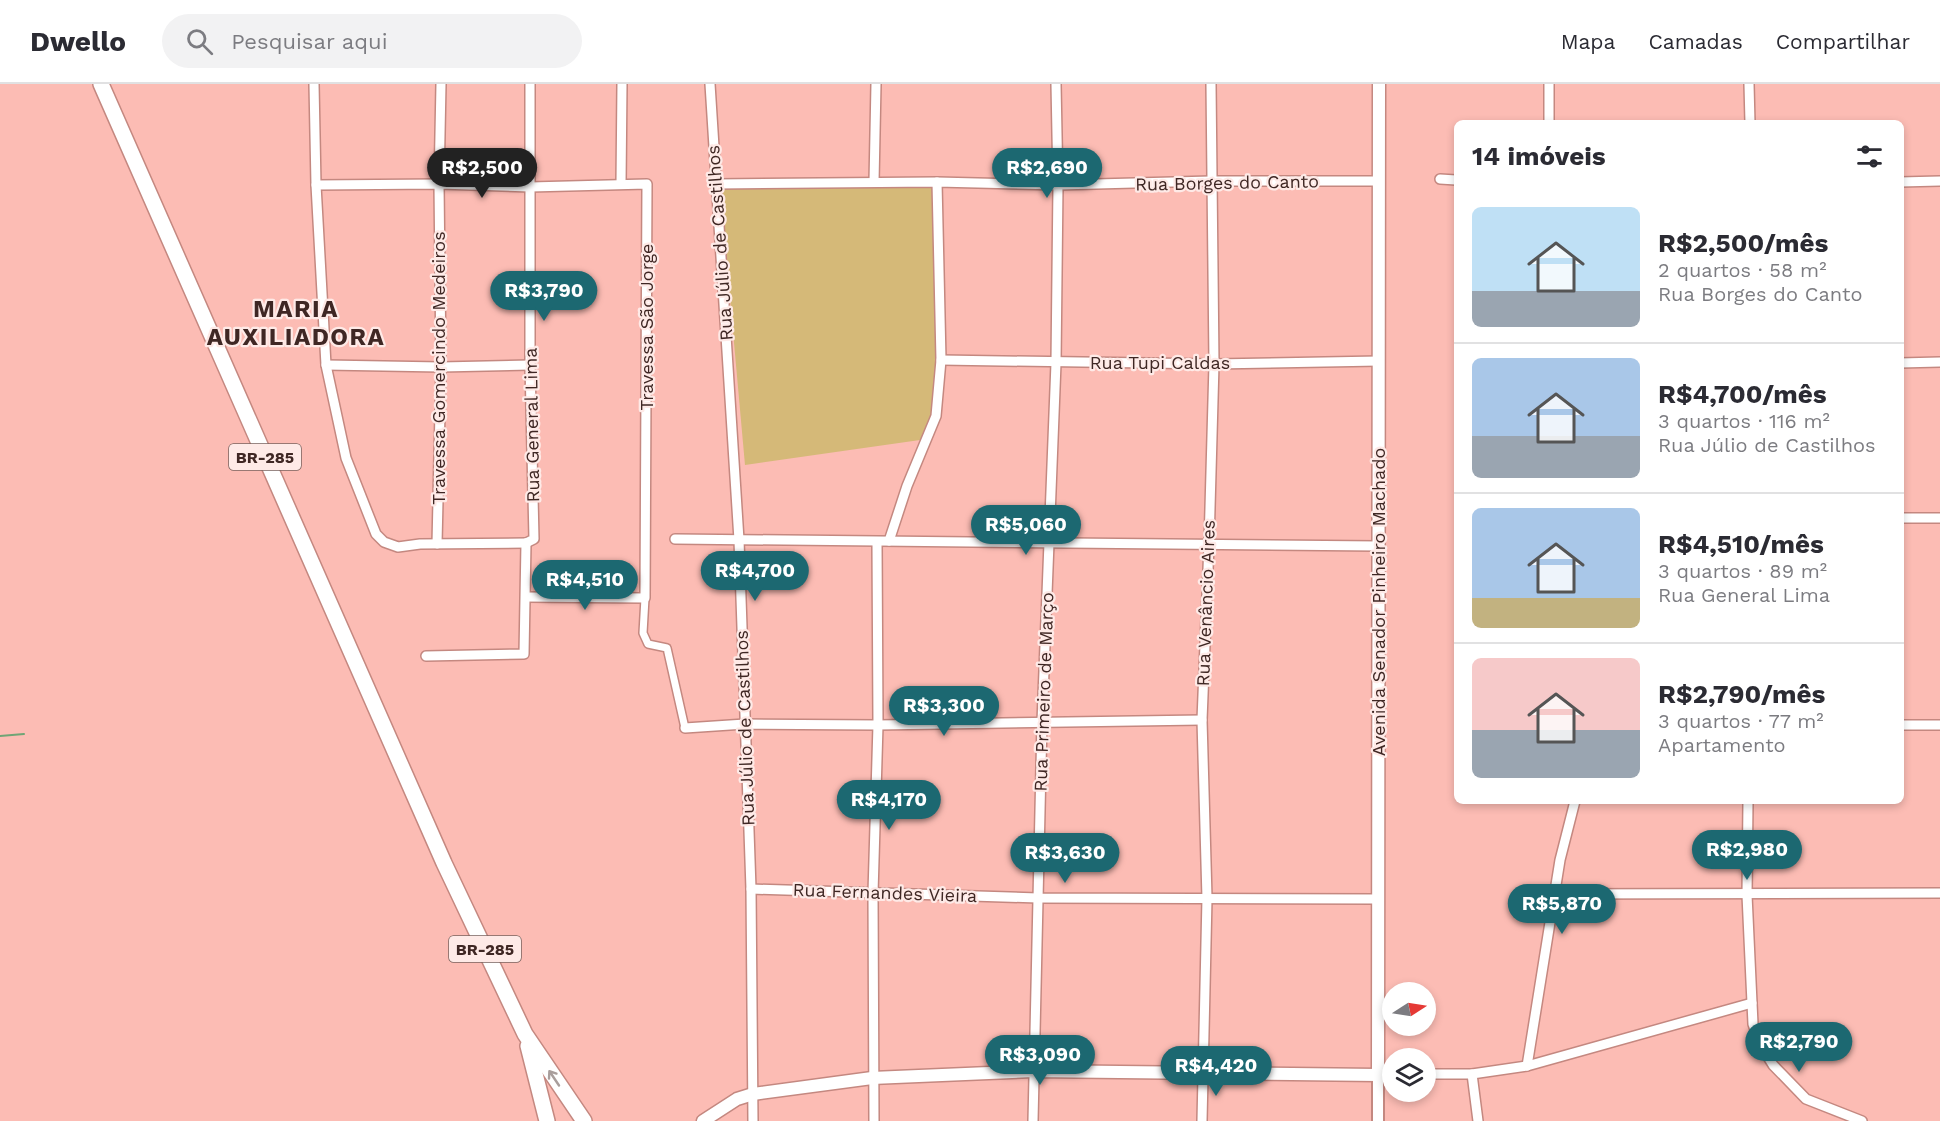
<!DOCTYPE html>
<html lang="pt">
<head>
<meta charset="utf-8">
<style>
	:root { --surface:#fff; --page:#f2f2f3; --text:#2b2b33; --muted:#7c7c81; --line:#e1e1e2; --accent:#1c6871 }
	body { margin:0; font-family:"Work Sans",sans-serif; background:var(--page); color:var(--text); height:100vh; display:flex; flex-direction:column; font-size:22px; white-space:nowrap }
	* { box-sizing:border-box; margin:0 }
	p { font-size:20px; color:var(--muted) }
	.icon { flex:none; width:33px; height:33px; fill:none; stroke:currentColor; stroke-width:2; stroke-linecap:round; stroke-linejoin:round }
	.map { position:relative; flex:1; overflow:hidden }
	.drawer { position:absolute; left:1454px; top:36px; width:450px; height:684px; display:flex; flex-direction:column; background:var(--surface); border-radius:9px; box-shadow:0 3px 9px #0003 }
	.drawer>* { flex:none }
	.needle { width:39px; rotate:78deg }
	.buttons { position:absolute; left:1382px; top:898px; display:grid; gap:12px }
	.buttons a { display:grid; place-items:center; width:54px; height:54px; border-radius:50%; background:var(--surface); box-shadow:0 3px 9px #0003; font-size:30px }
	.price { position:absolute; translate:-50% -51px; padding:0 14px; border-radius:21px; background:var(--accent); color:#fff; font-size:20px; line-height:39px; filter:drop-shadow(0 2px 3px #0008) }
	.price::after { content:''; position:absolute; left:50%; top:36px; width:18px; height:14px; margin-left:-9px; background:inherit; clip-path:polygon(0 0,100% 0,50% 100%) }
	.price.on { background:#222; color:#fff }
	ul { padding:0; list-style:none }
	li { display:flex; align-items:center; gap:18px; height:150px; padding:0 18px }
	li+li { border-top:2px solid var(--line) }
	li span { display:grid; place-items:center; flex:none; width:168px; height:120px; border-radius:9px; color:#555 }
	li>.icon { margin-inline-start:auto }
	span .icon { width:72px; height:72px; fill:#fffc; stroke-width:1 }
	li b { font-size:26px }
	h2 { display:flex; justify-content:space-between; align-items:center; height:72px; padding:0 18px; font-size:26px }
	header { display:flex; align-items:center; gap:36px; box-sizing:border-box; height:84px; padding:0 30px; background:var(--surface); border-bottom:2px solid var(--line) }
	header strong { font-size:28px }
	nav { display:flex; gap:33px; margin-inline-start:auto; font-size:21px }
	.search { width:420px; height:54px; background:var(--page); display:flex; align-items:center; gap:15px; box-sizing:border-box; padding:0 21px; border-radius:33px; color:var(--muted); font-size:22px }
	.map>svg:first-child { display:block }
</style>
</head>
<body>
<header>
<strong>Dwello</strong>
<div class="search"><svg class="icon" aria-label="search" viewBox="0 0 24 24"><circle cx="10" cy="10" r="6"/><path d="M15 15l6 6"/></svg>Pesquisar aqui</div>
<nav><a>Mapa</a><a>Camadas</a><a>Compartilhar</a></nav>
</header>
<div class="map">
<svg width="1940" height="1037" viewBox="0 0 1940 1037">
	<rect width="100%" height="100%" fill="#fcbcb4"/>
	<path fill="#d5b978" d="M935 100 940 277 935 332 920 356 745 381 720 103Z"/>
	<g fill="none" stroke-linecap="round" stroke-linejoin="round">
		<path stroke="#6fa575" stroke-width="2" d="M0 652 24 650"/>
		<defs>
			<path id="pedestrian" d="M645 514 643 549 648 560 667 564 685 644"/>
			<g id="minor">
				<path d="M314 0 316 101 326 281 346 374 376 450 384 458 398 463 420 460 526 459"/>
				<path d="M710 0 739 456 751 805 753 1037"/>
				<path d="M1549 0V39"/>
				<path d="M1749 0 1750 39"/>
				<path d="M1440 95 1456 96"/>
				<path d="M874 98 876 0"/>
				<path d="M1900 98 1940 97"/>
				<path d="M621 100 622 0"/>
				<path d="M716 100 937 98 1058 101 1211 97H1378"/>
				<path d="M316 101 439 100 530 103 647 100 645 514 526 513"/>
				<path d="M941 276 1214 280 1379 277"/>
				<path d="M1900 279 1940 278"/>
				<path d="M326 281 441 283 530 281"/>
				<path d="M1900 434H1940"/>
				<path d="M675 455 1378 462"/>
				<path d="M889 457 907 402 936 332 941 276 937 98"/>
				<path d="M526 459 534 455 530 281V0"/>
				<path d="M437 460 441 283 439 100 441 0"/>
				<path d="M426 572 524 570 526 459"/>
				<path d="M1900 641H1940"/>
				<path d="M685 644 745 640 878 641 1202 636"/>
				<path d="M1748 717 1747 811 1752 919 1753 940 1760 960 1773 981 1806 1015 1862 1037"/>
				<path d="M751 805 1038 814 1379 815"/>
				<path d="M1555 810 1940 809"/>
				<path d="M1527 982 1560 776 1575 717"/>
				<path d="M1425 990H1472L1527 982 1752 919"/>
				<path d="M1472 990 1478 1037"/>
				<path d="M1378 991H1392"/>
				<path d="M874 1037 873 809 878 641 877 458"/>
				<path d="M1033 1037 1042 638 1056 279 1058 101 1056 0"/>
				<path d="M1202 1037 1207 814 1202 636 1209 460 1214 280 1211 0"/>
			</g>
			<path id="tertiary" d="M1378 1037V991"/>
			<path id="secondary" d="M703 1037 737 1015 753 1010 872 994 1033 987 1378 991 1379 0"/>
			<g id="trunk">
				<path d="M101 0 444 779 525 950 584 1037"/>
				<path d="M528 962 547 1037"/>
			</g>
		</defs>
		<use href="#pedestrian" stroke="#c48880" stroke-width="10"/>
		<use href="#minor" stroke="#c48880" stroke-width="12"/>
		<use href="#tertiary" stroke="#c48880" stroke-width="14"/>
		<use href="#secondary" stroke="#c48880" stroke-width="15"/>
		<use href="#trunk" stroke="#c48880" stroke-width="18"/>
		<use href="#pedestrian" stroke="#fff" stroke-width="7"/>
		<use href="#minor" stroke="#fff" stroke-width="9"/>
		<use href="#tertiary" stroke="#fff" stroke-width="10"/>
		<use href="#secondary" stroke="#fff" stroke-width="12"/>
		<use href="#trunk" stroke="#fff" stroke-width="15"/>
	</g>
	<defs><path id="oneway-shaft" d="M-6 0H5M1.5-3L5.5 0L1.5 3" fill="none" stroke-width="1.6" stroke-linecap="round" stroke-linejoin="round" transform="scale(1.5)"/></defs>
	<use stroke="#a99e9c" href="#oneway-shaft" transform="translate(554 994) rotate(-124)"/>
	<g text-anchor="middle" stroke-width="4.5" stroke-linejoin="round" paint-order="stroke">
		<g fill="#feeae7" stroke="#78625e" stroke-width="1.5">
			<rect x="229" y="360" width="72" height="26" rx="4.5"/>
			<rect x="449" y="852" width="72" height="26" rx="4.5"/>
		</g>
		<g font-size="16" font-weight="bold" fill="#3f2724">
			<text x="265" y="379">BR-285</text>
			<text x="485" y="871">BR-285</text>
		</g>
		<g font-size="18" fill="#3f2724" stroke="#feeae7">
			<text transform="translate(1227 99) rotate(-1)" y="6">Rua Borges do Canto</text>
			<text transform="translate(720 159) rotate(-94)" y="6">Rua Júlio de Castilhos</text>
			<text transform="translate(647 243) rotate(-90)" y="6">Travessa São Jorge</text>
			<text x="1160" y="285">Rua Tupi Caldas</text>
			<text transform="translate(439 284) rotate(-90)" y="6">Travessa Gomercindo Medeiros</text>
			<text transform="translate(532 341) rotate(-91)" y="6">Rua General Lima</text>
			<text transform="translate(1379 518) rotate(-90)" y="6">Avenida Senador Pinheiro Machado</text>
			<text transform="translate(1206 519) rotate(-88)" y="6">Rua Venâncio Aires</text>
			<text transform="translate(1044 608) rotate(-88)" y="6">Rua Primeiro de Março</text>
			<text transform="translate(745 644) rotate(-92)" y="6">Rua Júlio de Castilhos</text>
			<text transform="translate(885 809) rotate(2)" y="6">Rua Fernandes Vieira</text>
		</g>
		<g font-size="24" font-weight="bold" letter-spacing="1.5" fill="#3f2724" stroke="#feeae7">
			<text x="296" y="233">MARIA<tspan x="296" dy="28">AUXILIADORA</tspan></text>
		</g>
	</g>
</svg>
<div class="buttons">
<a><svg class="needle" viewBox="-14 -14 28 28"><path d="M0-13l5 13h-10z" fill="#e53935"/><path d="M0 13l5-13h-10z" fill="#7c7c81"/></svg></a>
<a><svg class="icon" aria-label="layers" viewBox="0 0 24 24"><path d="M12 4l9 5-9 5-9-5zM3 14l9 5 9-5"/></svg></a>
</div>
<b class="price on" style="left:482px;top:115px">R$2,500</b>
<b class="price" style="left:1047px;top:115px">R$2,690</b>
<b class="price" style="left:544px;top:238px">R$3,790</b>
<b class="price" style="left:1026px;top:472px">R$5,060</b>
<b class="price" style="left:755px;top:518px">R$4,700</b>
<b class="price" style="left:585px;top:527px">R$4,510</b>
<b class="price" style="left:944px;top:653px">R$3,300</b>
<b class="price" style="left:889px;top:747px">R$4,170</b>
<b class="price" style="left:1747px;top:797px">R$2,980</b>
<b class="price" style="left:1065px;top:800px">R$3,630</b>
<b class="price" style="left:1562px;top:851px">R$5,870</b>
<b class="price" style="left:1799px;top:989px">R$2,790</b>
<b class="price" style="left:1040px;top:1002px">R$3,090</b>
<b class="price" style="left:1216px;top:1013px">R$4,420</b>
<section class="drawer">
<h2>14 imóveis<svg class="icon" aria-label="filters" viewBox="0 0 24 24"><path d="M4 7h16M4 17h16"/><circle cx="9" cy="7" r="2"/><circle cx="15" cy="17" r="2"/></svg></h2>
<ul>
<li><span style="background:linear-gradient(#bfe0f5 70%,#9aa5b1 0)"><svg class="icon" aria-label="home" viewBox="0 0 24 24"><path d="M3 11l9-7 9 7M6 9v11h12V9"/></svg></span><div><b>R$2,500/mês</b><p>2 quartos · 58 m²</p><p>Rua Borges do Canto</p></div></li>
<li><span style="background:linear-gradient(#a9c7e8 65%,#9aa5b1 0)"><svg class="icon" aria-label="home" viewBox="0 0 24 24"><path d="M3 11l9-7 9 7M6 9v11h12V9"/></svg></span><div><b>R$4,700/mês</b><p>3 quartos · 116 m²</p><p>Rua Júlio de Castilhos</p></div></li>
<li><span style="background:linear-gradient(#a9c7e8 75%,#c2b280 0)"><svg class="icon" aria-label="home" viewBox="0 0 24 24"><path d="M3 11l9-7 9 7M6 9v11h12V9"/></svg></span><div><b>R$4,510/mês</b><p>3 quartos · 89 m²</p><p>Rua General Lima</p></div></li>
<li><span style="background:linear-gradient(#f6c9c9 60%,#9aa5b1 0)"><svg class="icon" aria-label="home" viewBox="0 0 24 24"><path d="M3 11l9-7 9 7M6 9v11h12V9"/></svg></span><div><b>R$2,790/mês</b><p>3 quartos · 77 m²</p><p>Apartamento</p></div></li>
</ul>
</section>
</div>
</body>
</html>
